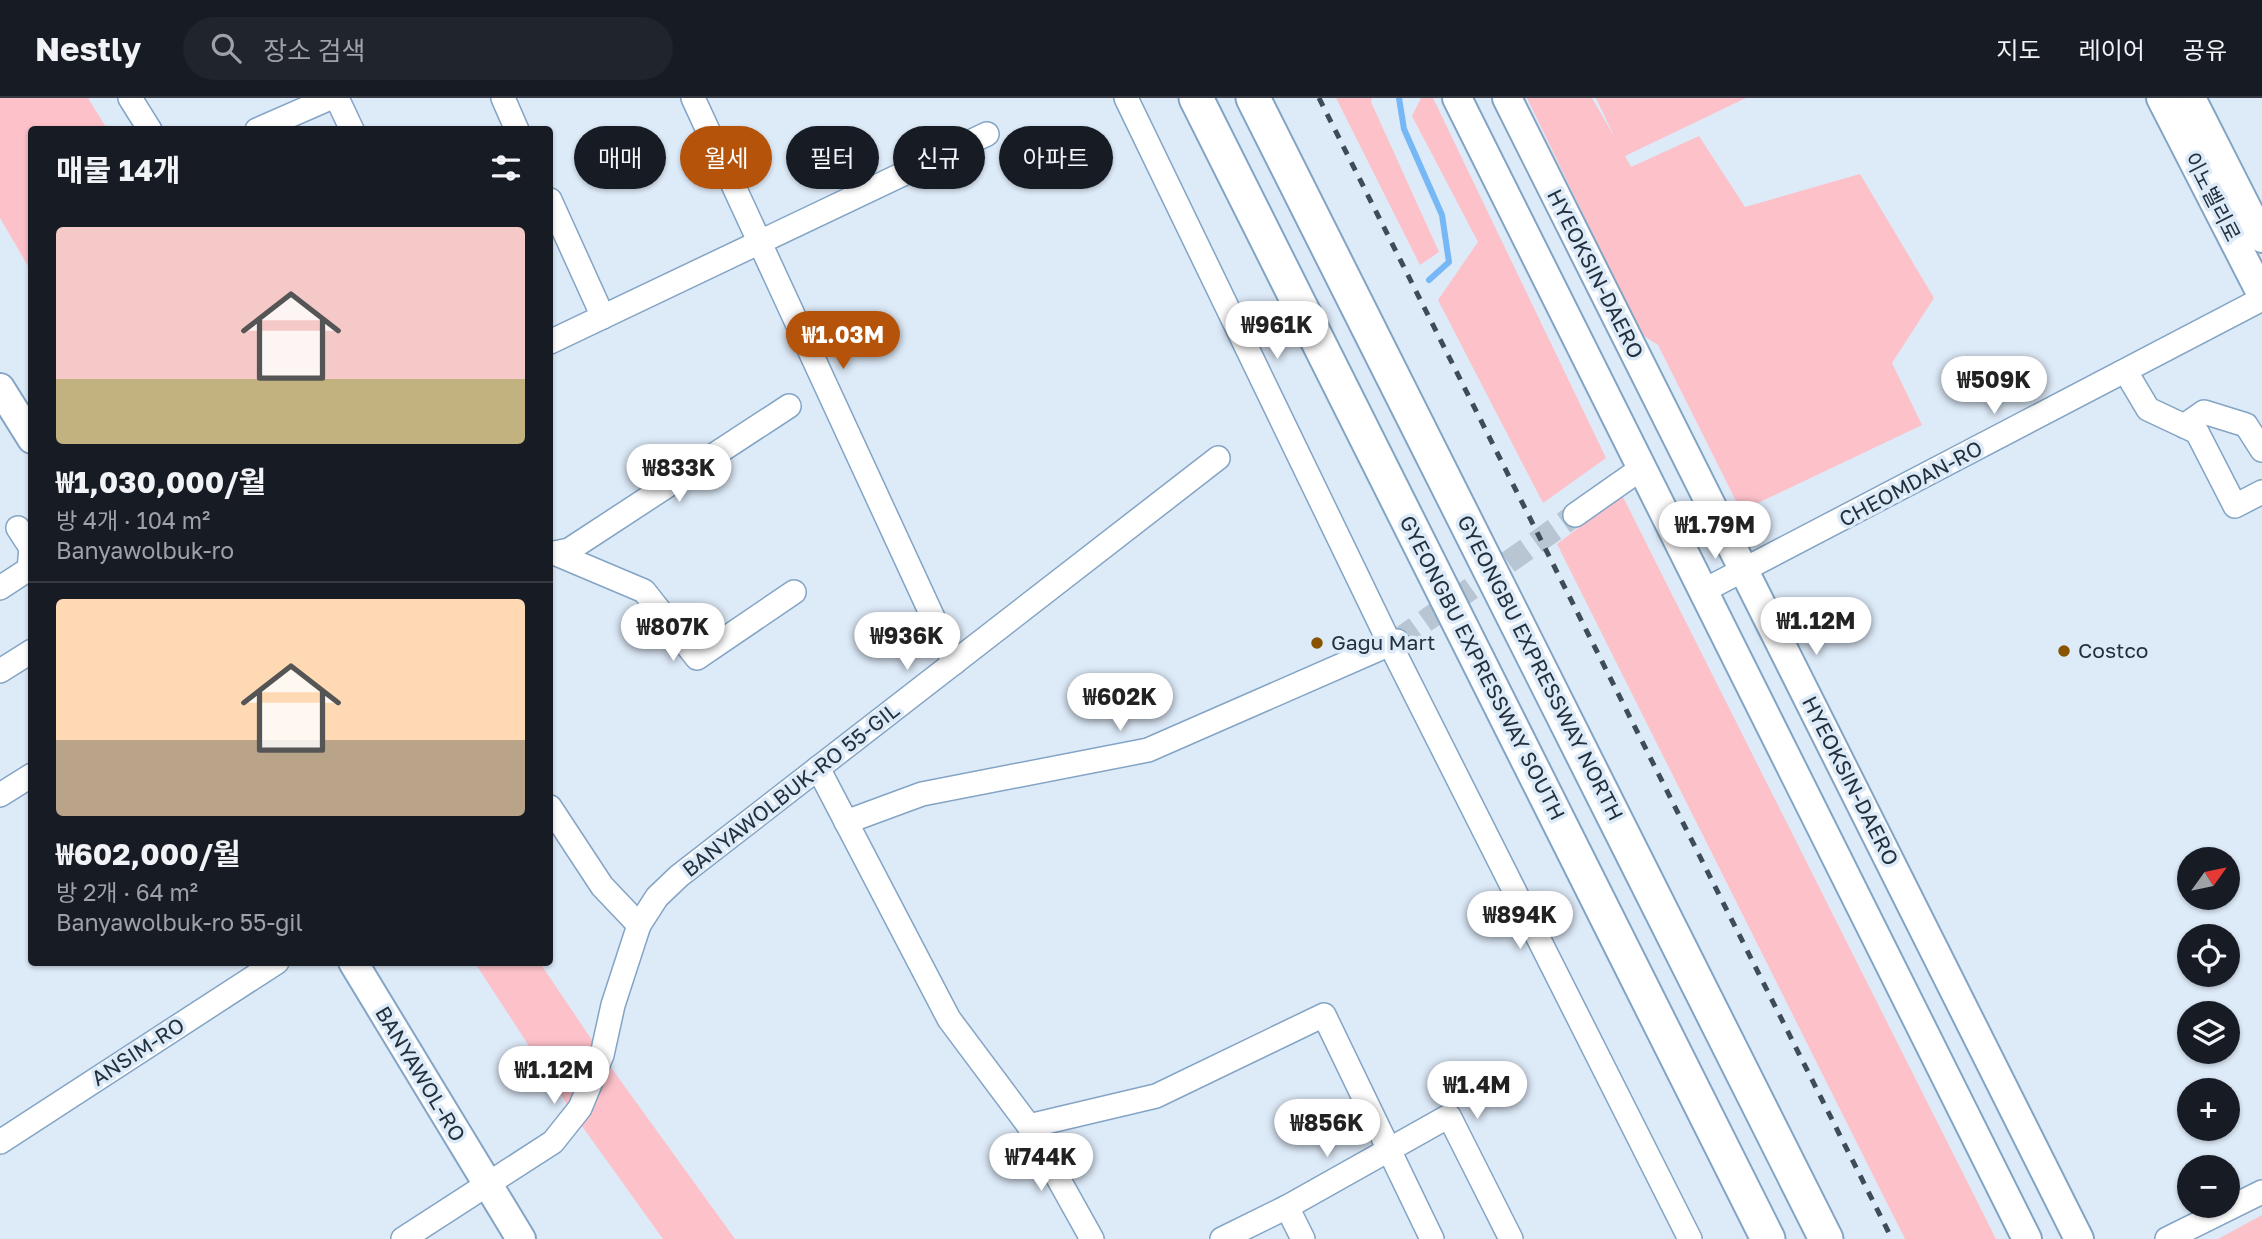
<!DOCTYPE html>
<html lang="ko">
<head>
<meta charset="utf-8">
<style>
	:root { --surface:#171b24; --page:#20242c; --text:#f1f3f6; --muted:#9ea1a6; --line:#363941; --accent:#b45309 }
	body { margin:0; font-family:"Golos Text","Noto Sans KR",sans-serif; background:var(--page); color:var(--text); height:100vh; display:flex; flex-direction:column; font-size:26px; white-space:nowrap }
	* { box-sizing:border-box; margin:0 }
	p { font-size:23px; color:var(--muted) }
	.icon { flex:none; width:38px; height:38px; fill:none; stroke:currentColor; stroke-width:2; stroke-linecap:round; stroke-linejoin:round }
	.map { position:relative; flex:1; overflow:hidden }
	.details { position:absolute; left:28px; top:28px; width:525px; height:840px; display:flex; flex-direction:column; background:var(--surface); border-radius:7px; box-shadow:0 2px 5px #0004 }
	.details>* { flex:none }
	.guide { position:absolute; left:574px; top:28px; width:665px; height:63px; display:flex; gap:14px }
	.needle { width:46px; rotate:57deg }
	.fabs { position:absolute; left:2177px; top:749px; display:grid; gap:14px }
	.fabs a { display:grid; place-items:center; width:63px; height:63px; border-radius:50%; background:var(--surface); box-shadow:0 2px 5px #0004; font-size:35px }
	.price { position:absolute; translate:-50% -60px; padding:0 16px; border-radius:24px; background:#fff; color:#222; font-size:23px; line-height:46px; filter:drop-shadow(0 2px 4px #0008) }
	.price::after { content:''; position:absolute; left:50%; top:42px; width:21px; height:16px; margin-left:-10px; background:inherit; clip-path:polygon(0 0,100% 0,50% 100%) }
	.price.current { background:var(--accent); color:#fff }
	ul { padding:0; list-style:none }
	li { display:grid; align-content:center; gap:14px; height:371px; padding:0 28px }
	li+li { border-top:2px solid var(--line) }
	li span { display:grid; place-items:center; height:217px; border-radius:7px; color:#555 }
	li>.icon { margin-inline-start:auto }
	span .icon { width:126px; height:126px; fill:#fffc; stroke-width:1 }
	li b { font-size:30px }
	h2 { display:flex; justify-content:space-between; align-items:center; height:84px; padding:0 28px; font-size:30px }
	.pill { padding:0 24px; border-radius:32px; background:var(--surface); box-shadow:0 2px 5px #0004; font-size:24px; line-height:63px }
	.pill.current { background:var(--accent); color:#fff }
	header { display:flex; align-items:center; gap:42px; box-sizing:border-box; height:98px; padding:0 35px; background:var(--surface); border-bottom:2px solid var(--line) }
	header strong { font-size:33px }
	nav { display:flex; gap:38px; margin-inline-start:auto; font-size:24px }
	.search { width:490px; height:63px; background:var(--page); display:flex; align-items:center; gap:18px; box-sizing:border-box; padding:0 24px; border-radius:38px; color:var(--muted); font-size:26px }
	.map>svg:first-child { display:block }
</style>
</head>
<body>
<header>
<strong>Nestly</strong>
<div class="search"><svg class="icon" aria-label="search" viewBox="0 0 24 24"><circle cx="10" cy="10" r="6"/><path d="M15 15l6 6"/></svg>장소 검색</div>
<nav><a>지도</a><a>레이어</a><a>공유</a></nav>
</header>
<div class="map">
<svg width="2262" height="1141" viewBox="0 0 2262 1141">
	<rect width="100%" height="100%" fill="#ddeaf8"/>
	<g fill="#fdc1ca">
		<path d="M0 0H88L107 31 32 32 31 173 0 120Z"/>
		<path d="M1336 0H1372L1371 4 1439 154 1420 167Z"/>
		<path d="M1421 0H1433L1606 360 1543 405 1438 202 1478 144 1412 18Z"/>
		<path d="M1527 0H1592L1615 40 1596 0H1746L1625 58 1631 69 1699 38 1745 109 1860 76 1934 200 1892 265 1922 327 1741 413 1658 247 1641 236Z"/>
		<path d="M1622 397 1996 1141H1905L1557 446Z"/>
		<path d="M475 865H540L602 957 735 1141H663L574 1017Z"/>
		<path d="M2262 1117V1141H2218Z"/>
	</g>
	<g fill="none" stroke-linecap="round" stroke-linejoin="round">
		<path stroke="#76b7f5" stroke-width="6" d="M1399 0 1404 31 1442 117 1449 164 1429 182"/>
		<path stroke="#b8c5d3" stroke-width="23" stroke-dasharray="23 11" stroke-linecap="butt" d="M1397 543 1575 417"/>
		<defs>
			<g id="minor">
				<path d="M130 0 150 32"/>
				<path d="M337 0 352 32"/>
				<path d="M503 0 517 32"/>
				<path d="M693 0 954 565"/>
				<path d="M1126 0 1390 546 1690 1141"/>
				<path d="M257 32 330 0"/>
				<path d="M550 102 603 219"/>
				<path d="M550 244 987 36"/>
				<path d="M2126 274 2148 311 2197 334 2235 408 2262 394"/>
				<path d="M2184 328 2204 314 2246 327 2262 352"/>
				<path d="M1575 417 1642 370"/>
				<path d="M554 455 644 493 697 560 794 494"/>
				<path d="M550 456 569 452 789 308"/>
				<path d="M0 490 29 471 31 450 18 430"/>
				<path d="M1703 493 2262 201"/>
				<path d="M0 573 32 553"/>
				<path d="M818 670 949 921 1029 1028 1156 998 1324 917 1432 1141"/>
				<path d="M0 697 32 677"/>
				<path d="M550 709 602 788 639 827"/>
				<path d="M846 724 922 696 1148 652 1397 543"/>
				<path d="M1029 1028 1092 1141"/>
				<path d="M0 1044 277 864"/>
				<path d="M1287 1109 1449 1018 1511 1141"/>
				<path d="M403 1141 553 1044 580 1010 602 957 613 907 639 827 657 799 679 778 1218 360"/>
				<path d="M1222 1141 1287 1109 1303 1141"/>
				<path d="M2167 1141 2262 1094"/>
			</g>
			<g id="major">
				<path d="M1457 0 2027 1141"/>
				<path d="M1507 0 2079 1141"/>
				<path d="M2161 0 2262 197"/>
				<path d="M2191 0 2262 140"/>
				<path d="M0 290 32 341"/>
				<path d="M353 864 521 1141"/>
			</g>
			<g id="highway">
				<path d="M1196 0 1768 1141"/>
				<path d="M1253 0 1826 1141"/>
			</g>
		</defs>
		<use href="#minor" stroke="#83a4c4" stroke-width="26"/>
		<use href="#major" stroke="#83a4c4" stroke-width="32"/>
		<use href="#highway" stroke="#83a4c4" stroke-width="37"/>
		<use href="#minor" stroke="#fff" stroke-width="23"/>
		<use href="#major" stroke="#fff" stroke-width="28"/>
		<use href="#highway" stroke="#fff" stroke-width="33"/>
		<path stroke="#3e4b58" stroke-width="5" stroke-dasharray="9 9" stroke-linecap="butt" d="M1319 0 1892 1141"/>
	</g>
	<g fill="#895400" stroke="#ddeaf8" stroke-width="2.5">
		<circle cx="1317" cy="545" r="7"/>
		<circle cx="2064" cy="553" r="7"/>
	</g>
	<g text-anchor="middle" stroke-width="7" stroke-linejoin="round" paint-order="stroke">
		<g font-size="21" fill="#23303d" stroke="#ddeaf8">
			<text transform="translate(2212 99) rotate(63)" y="7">이노벨리로</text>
			<text transform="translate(1595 176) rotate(63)" y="7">HYEOKSIN-DAERO</text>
			<text transform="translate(1911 386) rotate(-28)" y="7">CHEOMDAN-RO</text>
			<text transform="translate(1482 570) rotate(63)" y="7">GYEONGBU EXPRESSWAY SOUTH</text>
			<text transform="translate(1540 570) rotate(63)" y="7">GYEONGBU EXPRESSWAY NORTH</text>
			<text transform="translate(1850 683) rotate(63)" y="7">HYEOKSIN-DAERO</text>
			<text transform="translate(791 692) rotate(-38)" y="7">BANYAWOLBUK-RO 55-GIL</text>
			<text transform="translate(138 954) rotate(-33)" y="7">ANSIM-RO</text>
			<text transform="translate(420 976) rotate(59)" y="7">BANYAWOL-RO</text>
		</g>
		<g font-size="21" fill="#23303d" stroke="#ddeaf8" text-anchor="start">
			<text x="1331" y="552">Gagu Mart</text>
			<text x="2078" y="560">Costco</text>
		</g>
	</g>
</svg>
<div class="fabs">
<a><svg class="needle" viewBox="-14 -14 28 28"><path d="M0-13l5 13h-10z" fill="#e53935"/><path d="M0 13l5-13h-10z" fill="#9ea1a6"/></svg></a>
<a><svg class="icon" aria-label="locate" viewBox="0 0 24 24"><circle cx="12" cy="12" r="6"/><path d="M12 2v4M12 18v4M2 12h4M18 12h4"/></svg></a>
<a><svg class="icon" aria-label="layers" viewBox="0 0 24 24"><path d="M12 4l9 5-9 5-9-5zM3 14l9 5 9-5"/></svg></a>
<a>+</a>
<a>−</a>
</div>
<b class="price" style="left:1277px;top:263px">₩961K</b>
<b class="price current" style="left:843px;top:273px">₩1.03M</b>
<b class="price" style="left:1994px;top:318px">₩509K</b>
<b class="price" style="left:679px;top:406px">₩833K</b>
<b class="price" style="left:1715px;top:463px">₩1.79M</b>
<b class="price" style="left:1816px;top:559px">₩1.12M</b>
<b class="price" style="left:673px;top:565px">₩807K</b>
<b class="price" style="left:907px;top:574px">₩936K</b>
<b class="price" style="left:1120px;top:635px">₩602K</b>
<b class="price" style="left:1520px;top:853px">₩894K</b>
<b class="price" style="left:554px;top:1008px">₩1.12M</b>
<b class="price" style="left:1477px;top:1023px">₩1.4M</b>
<b class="price" style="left:1327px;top:1061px">₩856K</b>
<b class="price" style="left:1041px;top:1095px">₩744K</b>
<div class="guide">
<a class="pill">매매</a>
<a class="pill current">월세</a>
<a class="pill">필터</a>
<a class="pill">신규</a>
<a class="pill">아파트</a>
</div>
<section class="details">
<h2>매물 14개<svg class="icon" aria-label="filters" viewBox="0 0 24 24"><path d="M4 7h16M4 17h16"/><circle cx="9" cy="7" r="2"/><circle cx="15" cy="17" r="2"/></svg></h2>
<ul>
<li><span style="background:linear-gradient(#f6c9c9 70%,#c2b280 0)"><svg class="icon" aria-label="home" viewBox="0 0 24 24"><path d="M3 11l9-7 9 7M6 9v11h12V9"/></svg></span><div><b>₩1,030,000/월</b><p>방 4개 · 104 m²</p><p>Banyawolbuk-ro</p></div></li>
<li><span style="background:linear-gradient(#ffd9b3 65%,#b9a48a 0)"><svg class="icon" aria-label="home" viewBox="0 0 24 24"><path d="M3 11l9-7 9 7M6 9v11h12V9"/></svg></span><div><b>₩602,000/월</b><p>방 2개 · 64 m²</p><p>Banyawolbuk-ro 55-gil</p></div></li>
</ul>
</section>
</div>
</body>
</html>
